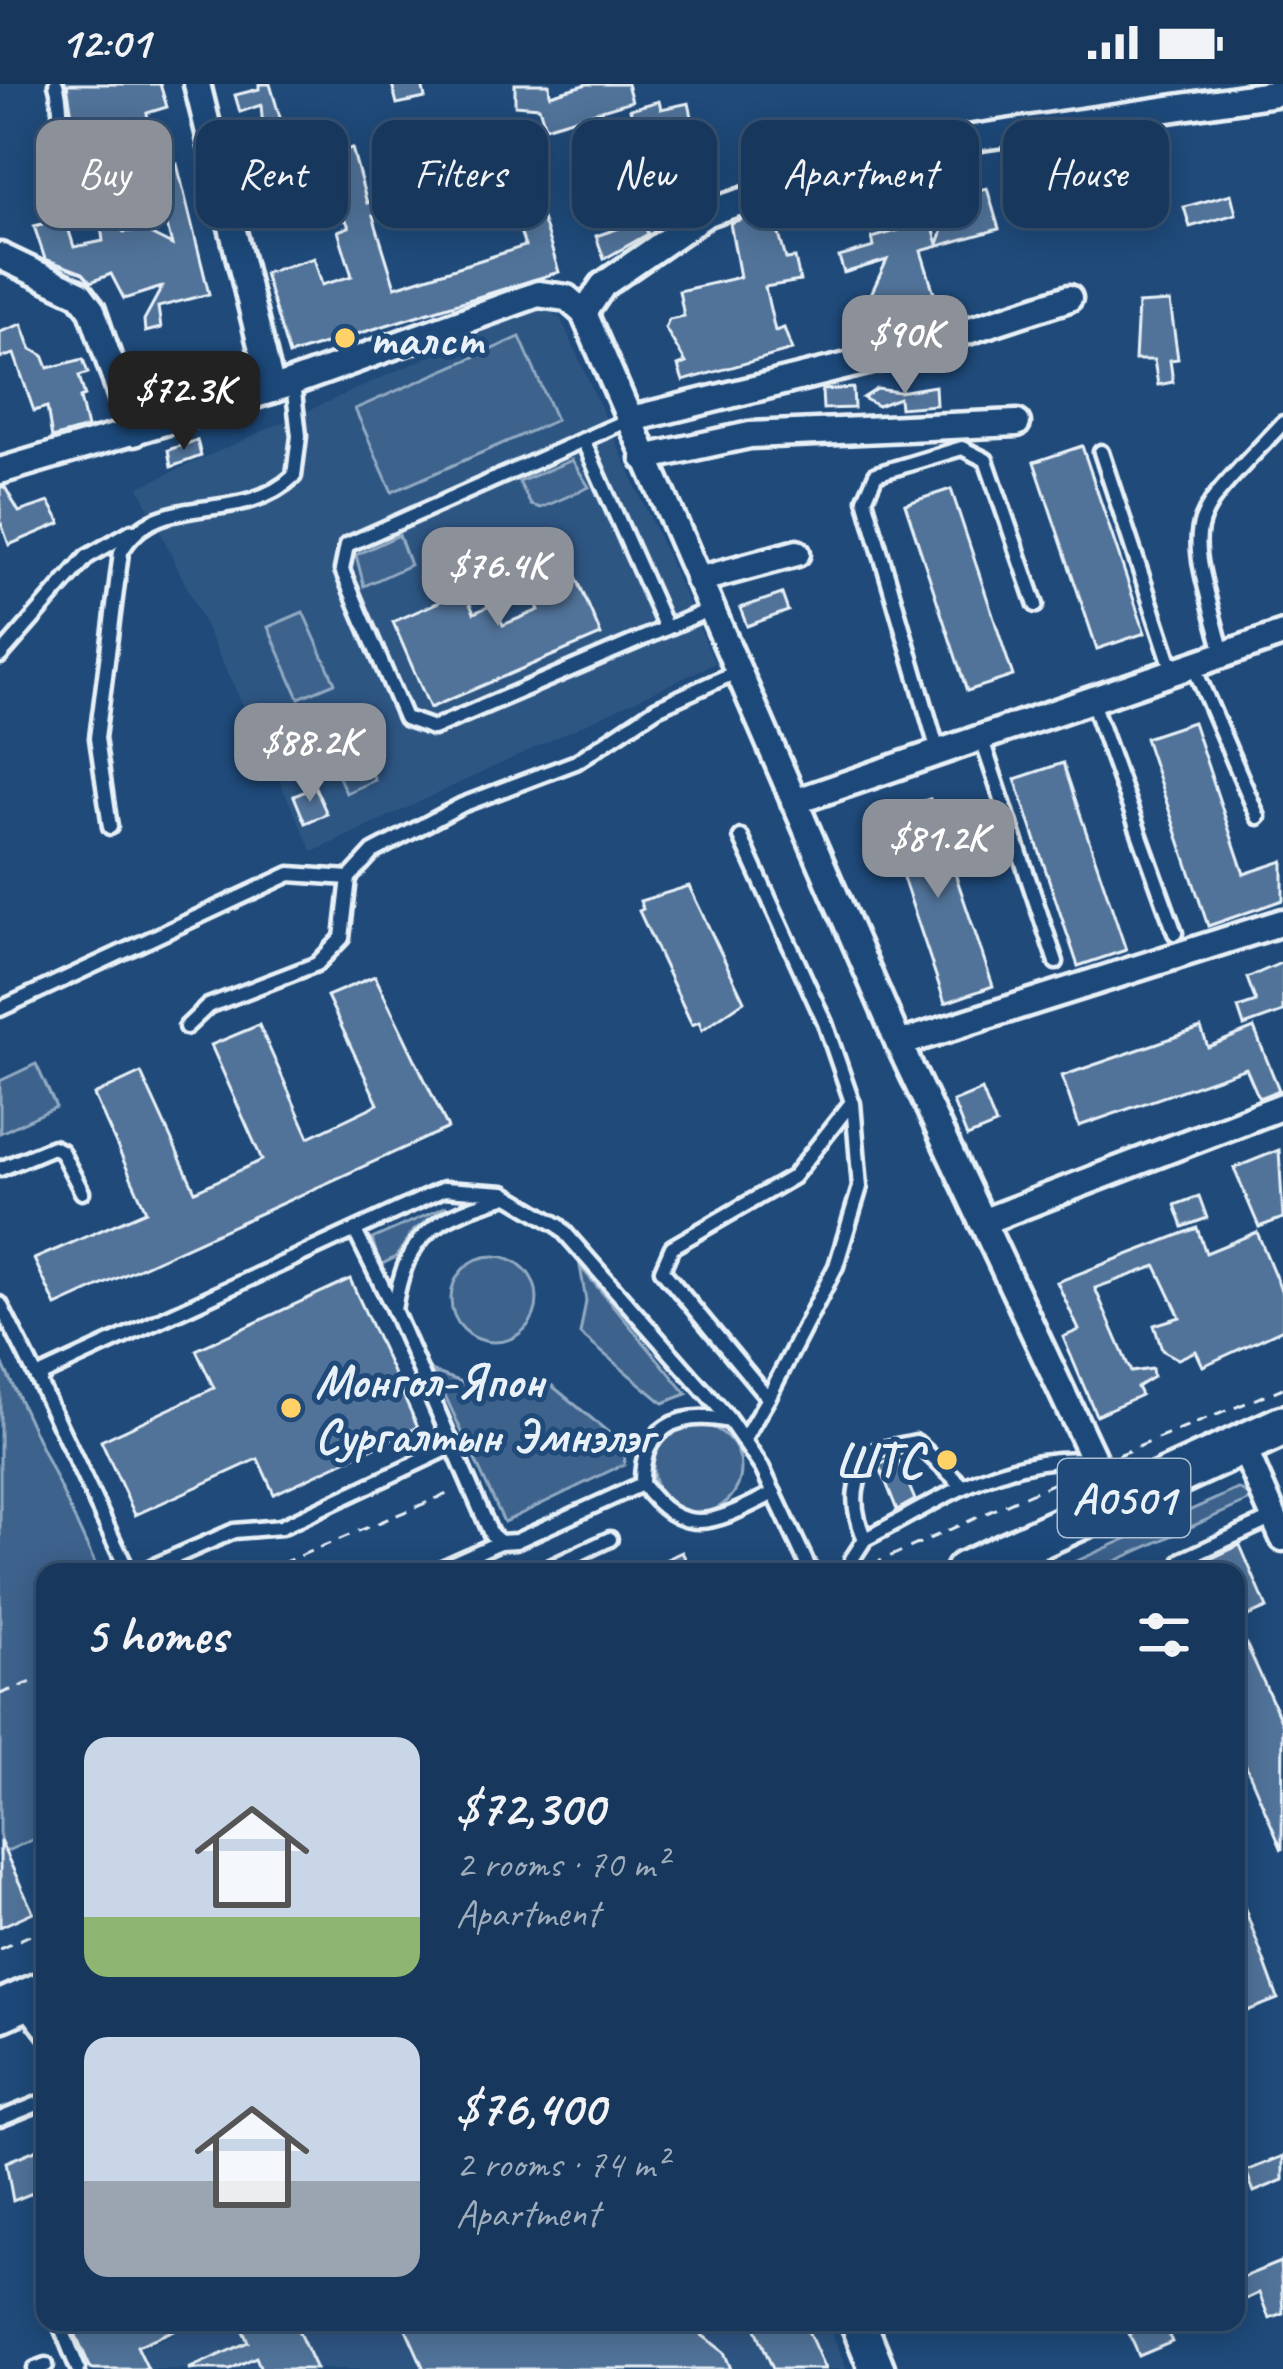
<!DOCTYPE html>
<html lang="en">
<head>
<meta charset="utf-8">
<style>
	:root { --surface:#17385c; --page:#203f62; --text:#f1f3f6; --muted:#9eacbb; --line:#365272; --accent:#8c9099 }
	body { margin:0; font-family:Caveat,sans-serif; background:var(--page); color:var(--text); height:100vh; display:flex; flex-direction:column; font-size:45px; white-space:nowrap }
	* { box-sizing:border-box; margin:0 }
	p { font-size:39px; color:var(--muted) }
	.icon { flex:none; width:66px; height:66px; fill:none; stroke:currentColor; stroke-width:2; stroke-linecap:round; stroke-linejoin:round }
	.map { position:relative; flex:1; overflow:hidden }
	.details { position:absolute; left:36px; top:1479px; width:1209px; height:768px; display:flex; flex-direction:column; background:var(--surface); border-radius:24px; box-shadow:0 6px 30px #0003,0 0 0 3px var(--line) }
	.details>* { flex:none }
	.hud { position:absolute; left:36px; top:36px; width:1212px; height:108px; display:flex; gap:24px }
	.price { position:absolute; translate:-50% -102px; padding:0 27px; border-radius:24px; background:var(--accent); color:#fff; font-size:39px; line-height:78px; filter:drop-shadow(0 3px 6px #0008) }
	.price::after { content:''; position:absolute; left:50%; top:72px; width:36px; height:27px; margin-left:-18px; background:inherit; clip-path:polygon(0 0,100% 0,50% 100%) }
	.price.selected { background:#222; color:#fff }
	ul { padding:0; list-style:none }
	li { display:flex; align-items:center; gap:36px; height:300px; padding:0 48px }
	li span { display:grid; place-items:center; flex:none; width:336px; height:240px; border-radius:24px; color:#555 }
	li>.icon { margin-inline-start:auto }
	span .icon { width:144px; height:144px; fill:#fffc; stroke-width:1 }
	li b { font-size:51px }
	h2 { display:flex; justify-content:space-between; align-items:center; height:144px; padding:0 48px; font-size:51px }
	.chip { padding:0 42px; border-radius:24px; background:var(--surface); box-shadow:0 6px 30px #0003,0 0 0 3px var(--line); font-size:42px; line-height:108px }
	.chip.selected { background:var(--accent); color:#fff }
	.status { display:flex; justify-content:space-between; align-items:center; height:84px; padding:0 60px; background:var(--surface); direction:ltr }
	.status svg { height:33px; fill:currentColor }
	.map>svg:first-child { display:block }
</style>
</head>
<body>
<div class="status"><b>12:01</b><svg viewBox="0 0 49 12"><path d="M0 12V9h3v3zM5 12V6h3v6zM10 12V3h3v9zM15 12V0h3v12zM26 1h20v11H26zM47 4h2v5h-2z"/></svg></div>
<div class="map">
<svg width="1283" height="2285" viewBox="0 0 1283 2285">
	<rect width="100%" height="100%" fill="#1f4a7a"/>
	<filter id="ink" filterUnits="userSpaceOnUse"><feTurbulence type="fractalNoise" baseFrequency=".00833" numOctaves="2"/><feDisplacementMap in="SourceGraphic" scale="24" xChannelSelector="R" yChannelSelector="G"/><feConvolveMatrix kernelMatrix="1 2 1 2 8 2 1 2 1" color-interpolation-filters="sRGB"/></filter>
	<g filter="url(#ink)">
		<g fill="#2e5683">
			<path d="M551 227 561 235 715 579 313 768 139 403 528 228Z"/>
			<path d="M64 2238H131L143 2263 203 2238H827L847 2285H86Z"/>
		</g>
		<g fill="#3c628c" stroke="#92aac2" stroke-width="3">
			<path d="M520 253 556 336 392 408 355 325Z"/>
			<path d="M572 376 589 403 541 424 531 421 519 398Z"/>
			<path d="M399 451 410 481 364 502 356 471Z"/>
			<path d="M303 528 335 599 299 614 268 543Z"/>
			<path d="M346 631 375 696 346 709 317 644Z"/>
			<path d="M36 980 56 1023 0 1049V997Z"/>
			<path d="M447 1122 413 1147 396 1173 380 1181 372 1155Z"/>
			<circle cx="494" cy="1215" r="43"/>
			<path d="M580 1182 687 1310 663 1319 580 1250 586 1217Z"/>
			<path d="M0 1274 99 1488H45V1750L0 1770Z"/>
			<path d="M434 1288 490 1308 544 1295 626 1363 624 1380 504 1438Z"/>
			<circle cx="697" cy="1385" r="44"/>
			<path d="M1238 1405 1255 1414 1091 1488H1052Z"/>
		</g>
		<g fill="#517399" stroke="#e8f1f8" stroke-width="3">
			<path d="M67 0H160L167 23 147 29 148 34 84 49 78 31 72 32Z"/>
			<path d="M259 0H270L282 40 276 50 263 44 261 21 240 28 235 11 259 5Z"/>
			<path d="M392 0H422L425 14 397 20Z"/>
			<path d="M515 0H549L550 11 587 0H627L632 17 545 43 539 23 515 21Z"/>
			<path d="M659 17 661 25 689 19 706 97 698 99 703 113 685 124 670 81 654 123 643 131 637 115 651 106 630 25Z"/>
			<path d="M352 64 367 119 388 112 396 117 393 128 373 132 395 203 525 162 517 138 541 131 559 188 289 271 264 189 314 174 322 201 352 192 338 147 349 143 346 136 337 137 335 130 344 127 327 72Z"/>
			<path d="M786 69 789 84 762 93 759 73Z"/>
			<path d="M177 80 209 210 158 223 161 244 145 248 144 236 162 203 124 215 111 190 91 198 83 189 45 175 34 142 65 134 74 163 103 157 101 142 111 135 124 148 142 146 172 161 159 111 147 92Z"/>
			<path d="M920 101 938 160 955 112 987 104 999 145 921 167 942 235 910 243 906 225 887 230 873 225 871 210 887 176 844 189 839 173 874 163 872 154 913 142 902 106Z"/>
			<path d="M1231 110 1236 130 1190 143 1184 123Z"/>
			<path d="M810 112 816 124 776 140 786 175 795 174 800 197 765 203 775 247 784 244 792 266 683 297 678 282 686 279 665 244 669 235 684 232 679 207 740 193 730 139Z"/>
			<path d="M643 136 648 150 604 175 596 152Z"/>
			<path d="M1170 218 1178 275 1170 276 1173 298 1158 301 1154 276H1135L1138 220Z"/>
			<path d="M22 240 31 265 43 271 48 284 83 275 88 289 79 292 85 312 80 314 87 344 52 354 47 323 34 327 14 270 0 274V248Z"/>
			<path d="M239 275 244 297 199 311 193 291Z"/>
			<path d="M935 302 936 321 900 324 899 314 878 322 863 314 877 305 899 308Z"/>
			<path d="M853 304 854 324 823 325 822 306Z"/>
			<path d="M197 356 201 372 171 383 168 366Z"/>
			<path d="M1082 362 1145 549 1097 565 1034 378Z"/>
			<path d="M0 403H5L19 428 49 418 61 439 9 461 0 436Z"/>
			<path d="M951 405 1013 592 967 607 905 420Z"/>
			<path d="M558 450 601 551 430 624 393 538 464 507 474 529 494 520 503 541 539 526 514 468Z"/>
			<path d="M782 510 788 527 747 542 740 524Z"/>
			<path d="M1193 638 1244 790 1283 777V816L1208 842 1145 654Z"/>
			<path d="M1063 679 1126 866 1078 882 1015 695Z"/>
			<path d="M315 703 327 730 305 739 294 712Z"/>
			<path d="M930 715 993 902 945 919 882 731Z"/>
			<path d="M689 802 744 917 702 946 699 938 692 941 639 827 643 825 640 817Z"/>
			<path d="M1283 878V928L1244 942 1238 924 1256 918 1247 894Z"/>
			<path d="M375 892 448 1044 56 1222 34 1175 146 1127 94 1011 141 989 195 1107 262 1076 211 961 259 941 309 1053 378 1020 327 912Z"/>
			<path d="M1201 944 1208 963 1254 944 1279 1006 1259 1014 1246 984 1079 1042 1062 992Z"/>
			<path d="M982 1006 996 1041 967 1053 953 1018Z"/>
			<path d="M1279 1066 1283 1134 1259 1143 1234 1084Z"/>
			<path d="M1199 1112 1207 1134 1183 1143 1175 1121Z"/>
			<path d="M1197 1144 1206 1169 1257 1148 1283 1211V1245L1203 1282 1196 1267 1178 1275 1162 1266 1154 1241 1180 1233 1156 1182 1095 1204 1131 1288 1152 1285 1153 1293 1137 1303 1141 1311 1096 1331 1063 1253 1079 1246 1057 1198Z"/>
			<path d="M350 1195 418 1343 274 1410 258 1375 135 1431 101 1357 214 1304 196 1266Z"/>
			<path d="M897 1373 915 1416 897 1426 879 1381Z"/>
			<path d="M1240 1461 1267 1524 1236 1537 1283 1641 1282 1766 1236 1658V1488H1183Z"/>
			<path d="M682 1468 692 1488H639Z"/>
			<path d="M0 1757 33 1828 0 1843Z"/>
			<path d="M1238 1806 1278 1915 1247 1927 1236 1898Z"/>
			<path d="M45 2062V2104L13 2117 6 2078Z"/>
			<path d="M1283 2072V2096L1254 2108 1246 2087Z"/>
			<path d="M1280 2178 1283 2229 1269 2234 1259 2209 1244 2216 1236 2196Z"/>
			<path d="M70 2238H193L137 2262 148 2285H91Z"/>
			<path d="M239 2238H294L316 2285H261L256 2273 230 2285H188L248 2258Z"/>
			<path d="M403 2238H697L694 2245 724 2268 731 2285H424Z"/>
			<path d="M753 2238H804L825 2285H773Z"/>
			<path d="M1124 2238H1163L1172 2258 1139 2272Z"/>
		</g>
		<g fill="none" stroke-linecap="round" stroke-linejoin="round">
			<defs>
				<g id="service">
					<path d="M56 0C63 21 58 44 65 72"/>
					<path d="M628 336 347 461 342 486 405 634 433 644 711 525"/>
					<path d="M583 356 666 544"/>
					<path d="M1101 368 1173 587"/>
					<path d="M1223 569C1184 424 1183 446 1283 339"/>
					<path d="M0 572 87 473 132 447"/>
					<path d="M1193 581 1258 733"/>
					<path d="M1091 615 1175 849"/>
					<path d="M981 653 1056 878"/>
					<path d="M938 667 865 415 876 390 962 364 986 376 1036 521"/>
					<path d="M110 743 97 654 121 468C156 403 239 444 294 392L299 352 293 299"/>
					<path d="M741 753 825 939 852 1018 793 1093 672 1163 662 1186 768 1314 743 1357"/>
					<path d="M0 925 290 790 349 794"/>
					<path d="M186 943 208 922 317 880 342 854 349 794 373 768 462 721 576 678 657 624 738 587"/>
					<path d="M0 1085 53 1063 61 1067 82 1108"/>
					<path d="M507 1112C436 1134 406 1147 394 1226L491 1450 500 1458 516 1457 642 1400C685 1459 719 1436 774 1409"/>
					<path d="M355 1147 394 1226"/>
					<path d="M0 1220 39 1298"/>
					<path d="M768 1314 836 1182 860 1103 853 1019"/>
					<path d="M642 1400C641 1344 678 1326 729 1337"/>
					<path d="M865 1455C850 1422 851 1394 877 1366L916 1358 964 1403"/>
					<path d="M1182 1476 1273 1434"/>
					<path d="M137 1488 127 1485 39 1298 43 1290 444 1105 504 1109 559 1142 727 1333 762 1384 811 1488"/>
					<path d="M140 1488 234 1447 281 1443 453 1362"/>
					<path d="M433 1488 500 1458"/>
					<path d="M540 1488 610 1455"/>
					<path d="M854 1488 852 1475 865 1455C939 1417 1006 1368 1093 1376"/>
					<path d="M24 1924 45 1951"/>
					<path d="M0 2035 45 2017"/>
					<path d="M45 2190V2205"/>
					<path d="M59 2238 78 2285"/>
					<path d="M35 2285 46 2281"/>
				</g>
				<g id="minor">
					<path d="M197 0 272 306 538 210 567 214 584 229 899 960 1114 1419"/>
					<path d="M0 172 80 210 92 226 134 349"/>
					<path d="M584 229 603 201 707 129 900 65 1283 8"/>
					<path d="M628 336 900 269 1069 214"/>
					<path d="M644 374 750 351 1017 339"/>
					<path d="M0 387 272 306"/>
					<path d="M698 496 797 469"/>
					<path d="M794 718 1283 550"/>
					<path d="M899 960 1283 838"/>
					<path d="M982 1138 1283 1022"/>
					<path d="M1242 1360 1283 1454"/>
				</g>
				<path id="secondary" d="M858 2238 877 2285"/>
				<g id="trunk">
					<path d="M965 1488 1283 1342"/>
					<path d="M0 1927 45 1907"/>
				</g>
			</defs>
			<use href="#service" stroke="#e8f1f8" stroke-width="21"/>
			<use href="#minor" stroke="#e8f1f8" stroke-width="33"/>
			<use href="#secondary" stroke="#e8f1f8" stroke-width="42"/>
			<use href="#trunk" stroke="#e8f1f8" stroke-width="48"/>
			<g stroke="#e8f1f8" stroke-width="3" stroke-dasharray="12 9" stroke-linecap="butt">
				<path d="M1118 1371 1283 1304"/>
				<path d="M871 1481 1065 1394"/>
				<path d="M261 1488 452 1408"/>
				<path d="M0 1610 45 1593"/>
				<path d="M0 1865 45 1844"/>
			</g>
			<use href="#service" stroke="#1f4a7a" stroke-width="12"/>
			<use href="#minor" stroke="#1f4a7a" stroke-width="24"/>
			<use href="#secondary" stroke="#1f4a7a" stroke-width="33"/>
			<use href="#trunk" stroke="#1f4a7a" stroke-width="39"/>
		</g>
	</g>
	<g fill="#ffd166" stroke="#1f4a7a" stroke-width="4.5">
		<circle cx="345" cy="254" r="12"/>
		<circle cx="291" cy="1324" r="12"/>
		<circle cx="947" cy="1376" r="12"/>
	</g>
	<g text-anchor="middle" stroke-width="10" stroke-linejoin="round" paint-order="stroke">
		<rect fill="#1f4a7a" stroke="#acbfd2" stroke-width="3" x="1058" y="1375" width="132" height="78" rx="9"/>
		<g font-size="45" font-weight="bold" fill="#e8f1f8">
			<text x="1124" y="1430">A0501</text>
		</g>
		<g font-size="48" font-weight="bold" fill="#e8f1f8" stroke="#1f4a7a" text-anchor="start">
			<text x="369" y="271">талст</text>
			<text x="315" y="1313">Монгол-Япон<tspan x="315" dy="55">Сургалтын Эмнэлэг</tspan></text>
			<text x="923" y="1393" text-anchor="end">ШТС</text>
		</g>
	</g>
</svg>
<b class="price" style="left:905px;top:313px">$90K</b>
<b class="price selected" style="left:184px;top:369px">$72.3K</b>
<b class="price" style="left:498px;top:545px">$76.4K</b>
<b class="price" style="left:310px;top:721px">$88.2K</b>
<b class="price" style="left:938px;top:817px">$81.2K</b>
<div class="hud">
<a class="chip selected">Buy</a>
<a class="chip">Rent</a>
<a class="chip">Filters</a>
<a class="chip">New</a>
<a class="chip">Apartment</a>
<a class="chip">House</a>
</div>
<section class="details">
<h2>5 homes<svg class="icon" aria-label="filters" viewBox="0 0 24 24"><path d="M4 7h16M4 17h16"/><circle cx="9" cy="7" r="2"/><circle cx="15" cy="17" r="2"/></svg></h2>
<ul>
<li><span style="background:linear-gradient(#c9d6e8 75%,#8fb573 0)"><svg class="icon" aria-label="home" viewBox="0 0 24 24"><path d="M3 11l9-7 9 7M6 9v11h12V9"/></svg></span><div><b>$72,300</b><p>2 rooms · 70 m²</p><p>Apartment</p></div></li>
<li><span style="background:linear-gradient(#c9d6e8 60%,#9aa5b1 0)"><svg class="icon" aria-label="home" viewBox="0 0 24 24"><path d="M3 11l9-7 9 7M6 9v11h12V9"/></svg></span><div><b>$76,400</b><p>2 rooms · 74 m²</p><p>Apartment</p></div></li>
</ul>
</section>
</div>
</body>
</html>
